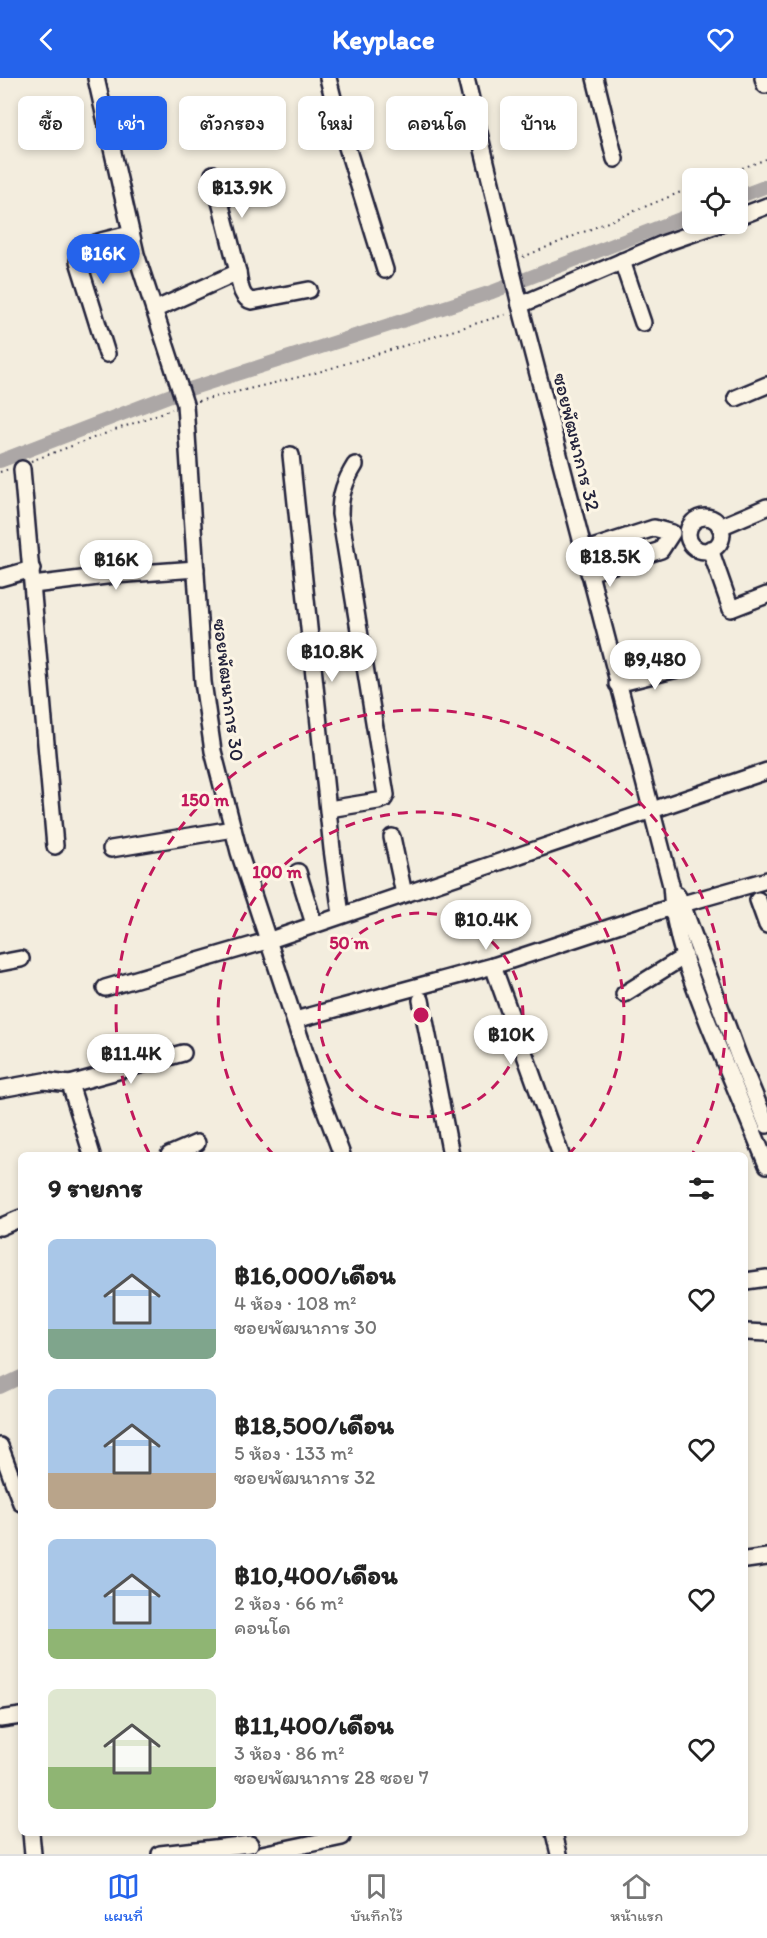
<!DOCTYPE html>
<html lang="th">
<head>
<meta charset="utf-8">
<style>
	:root { --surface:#fff; --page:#f6f6f6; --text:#222; --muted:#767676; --line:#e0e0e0; --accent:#2563eb }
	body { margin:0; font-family:Itim,"Playpen Sans Thai",sans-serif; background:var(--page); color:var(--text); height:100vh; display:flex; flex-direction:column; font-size:22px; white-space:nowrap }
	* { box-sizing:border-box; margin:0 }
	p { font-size:20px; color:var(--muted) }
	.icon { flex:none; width:33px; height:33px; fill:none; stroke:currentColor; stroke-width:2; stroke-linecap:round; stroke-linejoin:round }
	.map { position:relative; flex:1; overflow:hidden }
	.sheet { position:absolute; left:18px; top:1074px; width:730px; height:684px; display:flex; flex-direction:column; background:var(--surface); border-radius:9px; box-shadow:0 3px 9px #0003 }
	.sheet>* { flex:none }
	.guide { position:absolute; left:18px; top:18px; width:732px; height:54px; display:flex; gap:12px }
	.tools { position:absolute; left:682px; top:90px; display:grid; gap:12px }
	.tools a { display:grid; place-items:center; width:66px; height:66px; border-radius:9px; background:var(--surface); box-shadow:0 3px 9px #0003; font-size:30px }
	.price { position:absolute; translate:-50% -51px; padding:0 14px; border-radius:21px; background:#fff; color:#222; font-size:20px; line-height:39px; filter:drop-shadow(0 2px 3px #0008) }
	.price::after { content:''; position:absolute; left:50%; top:36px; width:18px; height:14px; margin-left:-9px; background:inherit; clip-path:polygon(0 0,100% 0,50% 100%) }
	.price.active { background:var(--accent); color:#fff }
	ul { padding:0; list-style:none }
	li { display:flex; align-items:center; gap:18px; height:150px; padding:0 30px }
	li span { display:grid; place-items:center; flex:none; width:168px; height:120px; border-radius:9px; color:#555 }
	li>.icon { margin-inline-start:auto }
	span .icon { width:72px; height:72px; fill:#fffc; stroke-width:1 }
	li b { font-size:26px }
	h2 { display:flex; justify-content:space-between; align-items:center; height:72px; padding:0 30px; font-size:26px }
	.chip { padding:0 21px; border-radius:9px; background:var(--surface); box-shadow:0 3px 9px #0003; font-size:21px; line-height:54px }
	.chip.active { background:var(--accent); color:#fff }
	header { display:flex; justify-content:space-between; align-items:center; height:78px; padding:0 30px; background:var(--accent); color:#fff; font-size:27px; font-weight:700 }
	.tab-bar { display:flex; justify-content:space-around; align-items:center; height:84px; border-top:2px solid var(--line); background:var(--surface); font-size:16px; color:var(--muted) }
	.tab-bar a { display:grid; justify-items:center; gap:3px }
	.tab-bar .active { color:var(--accent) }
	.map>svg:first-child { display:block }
</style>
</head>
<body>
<header><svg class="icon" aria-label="back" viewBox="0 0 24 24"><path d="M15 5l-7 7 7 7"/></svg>Keyplace<svg class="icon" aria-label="heart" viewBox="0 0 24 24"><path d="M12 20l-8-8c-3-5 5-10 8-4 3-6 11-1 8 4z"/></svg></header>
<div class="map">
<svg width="767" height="1776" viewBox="0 0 767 1776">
	<rect width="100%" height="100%" fill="#f3edde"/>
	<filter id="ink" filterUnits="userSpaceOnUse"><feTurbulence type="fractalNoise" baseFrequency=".0167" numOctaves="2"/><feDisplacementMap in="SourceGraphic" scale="12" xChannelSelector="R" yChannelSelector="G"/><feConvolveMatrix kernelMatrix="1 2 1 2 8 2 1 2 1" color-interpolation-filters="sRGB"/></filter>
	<g filter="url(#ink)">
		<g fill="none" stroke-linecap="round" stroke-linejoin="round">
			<g stroke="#aca7a6" stroke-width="14">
				<path d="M738 119 767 108"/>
				<path d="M0 383 171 317 492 214 693 136"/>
				<path d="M0 1309 21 1299"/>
			</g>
			<defs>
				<g id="minor">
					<path d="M96 0 136 176 185 326 203 604 213 673 239 774 315 1005 342 1077"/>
					<path d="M328 0 338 40 385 192"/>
					<path d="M466 0 520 227 671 807C673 858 693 907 712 954 730 998 748 1042 767 1087"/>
					<path d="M595 0 615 81"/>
					<path d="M763 0 765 7"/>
					<path d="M213 96 238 194"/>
					<path d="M738 139 767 128"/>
					<path d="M622 183 643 245"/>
					<path d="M520 227 665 165 720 146"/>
					<path d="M154 232 238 194C240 205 240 220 252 223L309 212"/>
					<path d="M107 276 78 183C82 162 113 161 131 156"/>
					<path d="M736 320 767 307"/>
					<path d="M291 377 332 771 341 837"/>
					<path d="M22 391 55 768"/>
					<circle cx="705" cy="456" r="17"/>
					<path d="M720 449 767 429"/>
					<path d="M710 471 731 531 767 517"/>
					<path d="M583 473 654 450 672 455 661 472 589 495"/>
					<path d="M0 500 32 491"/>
					<path d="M33 507 114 497 196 491"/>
					<path d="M617 606 685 589"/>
					<path d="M329 731 378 723 384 721 386 717 340 436C340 417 345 403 355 387"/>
					<path d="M392 759 404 816"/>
					<path d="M111 771 233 751"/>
					<path d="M298 794 314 846"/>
					<path d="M677 817 682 826 738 977 767 1047"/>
					<path d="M758 822 767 847"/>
					<path d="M0 885 21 881"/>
					<path d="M493 888 561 1077"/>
					<path d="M105 910 267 863 767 693"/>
					<path d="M624 916 685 878"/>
					<path d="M421 922 451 1077"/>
					<path d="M295 942 493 888 672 829 767 802"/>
					<path d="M70 1006 92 1077"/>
					<path d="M0 1011 44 1003 70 1006 183 975"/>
					<path d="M169 1077 197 1065"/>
					<path d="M0 1149 21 1140"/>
					<path d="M746 1203 767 1200"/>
					<path d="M746 1254 767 1255"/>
					<path d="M0 1368 21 1425"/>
					<path d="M746 1482 767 1479"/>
					<path d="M0 1641 21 1638"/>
					<path d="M31 1755 33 1776"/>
					<path d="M554 1755 559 1776"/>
					<path d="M160 1776 250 1766"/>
					<path d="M262 1776 342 1759"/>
				</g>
			</defs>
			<use href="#minor" stroke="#22223b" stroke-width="20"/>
			<g stroke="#22223b" stroke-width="2" stroke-dasharray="1.5 4.5" stroke-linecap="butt">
				<path d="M714 100 767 81"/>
				<path d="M523 179 693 109"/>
				<path d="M198 323 312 296 507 236"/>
				<path d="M31 383 172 331"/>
				<path d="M0 394 9 391"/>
			</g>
			<use href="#minor" stroke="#fcf5e5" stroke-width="15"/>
		</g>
	</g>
	<g fill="none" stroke="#c2185b" stroke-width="3" stroke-dasharray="10 8">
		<circle cx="421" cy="937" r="102"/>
		<path d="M274 1077A203 203 0 1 1 568 1077"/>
		<path d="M149 1075A305 305 0 1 1 693 1075"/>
	</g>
	<g text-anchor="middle" stroke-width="6" stroke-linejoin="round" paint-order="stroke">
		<g font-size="20" fill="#22223b" stroke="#fcf5e5">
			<text transform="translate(577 364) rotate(76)" y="7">ซอยพัฒนาการ 32</text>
			<text transform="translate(229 612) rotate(83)" y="7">ซอยพัฒนาการ 30</text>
		</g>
	</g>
	<circle cx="421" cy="937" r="9" fill="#c2185b" stroke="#fcf5e5" stroke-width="3"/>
	<g font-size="18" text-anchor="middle" font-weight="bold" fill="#c2185b" stroke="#fcf5e5" stroke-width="6" stroke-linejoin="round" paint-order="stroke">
		<text x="205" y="728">150 m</text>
		<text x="277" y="800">100 m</text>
		<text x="349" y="871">50 m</text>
	</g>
</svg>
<div class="tools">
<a><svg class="icon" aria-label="locate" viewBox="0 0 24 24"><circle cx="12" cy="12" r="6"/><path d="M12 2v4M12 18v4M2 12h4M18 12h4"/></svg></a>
</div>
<b class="price" style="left:242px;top:141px">฿13.9K</b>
<b class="price active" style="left:103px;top:207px">฿16K</b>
<b class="price" style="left:610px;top:510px">฿18.5K</b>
<b class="price" style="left:116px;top:513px">฿16K</b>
<b class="price" style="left:332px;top:605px">฿10.8K</b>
<b class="price" style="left:655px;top:613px">฿9,480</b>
<b class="price" style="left:486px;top:873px">฿10.4K</b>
<b class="price" style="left:511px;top:988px">฿10K</b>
<b class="price" style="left:131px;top:1007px">฿11.4K</b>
<div class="guide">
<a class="chip">ซื้อ</a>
<a class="chip active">เช่า</a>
<a class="chip">ตัวกรอง</a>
<a class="chip">ใหม่</a>
<a class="chip">คอนโด</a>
<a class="chip">บ้าน</a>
</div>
<section class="sheet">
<h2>9 รายการ<svg class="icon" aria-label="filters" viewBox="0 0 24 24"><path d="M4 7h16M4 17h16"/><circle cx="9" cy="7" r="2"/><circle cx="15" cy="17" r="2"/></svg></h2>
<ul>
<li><span style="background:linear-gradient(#a9c7e8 75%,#7fa58c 0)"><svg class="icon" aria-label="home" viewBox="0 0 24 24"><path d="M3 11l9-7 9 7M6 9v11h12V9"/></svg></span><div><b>฿16,000/เดือน</b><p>4 ห้อง · 108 m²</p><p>ซอยพัฒนาการ 30</p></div><svg class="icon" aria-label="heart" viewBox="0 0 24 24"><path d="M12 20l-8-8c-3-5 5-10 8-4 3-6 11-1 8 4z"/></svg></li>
<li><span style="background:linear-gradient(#a9c7e8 70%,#b9a48a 0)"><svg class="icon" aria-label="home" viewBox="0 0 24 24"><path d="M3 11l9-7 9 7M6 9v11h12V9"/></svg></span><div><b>฿18,500/เดือน</b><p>5 ห้อง · 133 m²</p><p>ซอยพัฒนาการ 32</p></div><svg class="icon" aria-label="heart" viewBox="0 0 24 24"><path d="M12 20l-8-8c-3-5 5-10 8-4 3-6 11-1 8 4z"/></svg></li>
<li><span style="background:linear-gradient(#a9c7e8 75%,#8fb573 0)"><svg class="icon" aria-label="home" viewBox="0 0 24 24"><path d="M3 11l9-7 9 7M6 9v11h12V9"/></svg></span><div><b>฿10,400/เดือน</b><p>2 ห้อง · 66 m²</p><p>คอนโด</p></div><svg class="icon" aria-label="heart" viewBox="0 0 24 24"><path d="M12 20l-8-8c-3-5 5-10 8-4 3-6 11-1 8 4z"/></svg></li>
<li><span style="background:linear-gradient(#dfe7d0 65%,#8fb573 0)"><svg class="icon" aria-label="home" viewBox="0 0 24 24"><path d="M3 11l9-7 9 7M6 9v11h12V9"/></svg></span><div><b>฿11,400/เดือน</b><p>3 ห้อง · 86 m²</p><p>ซอยพัฒนาการ 28 ซอย 7</p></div><svg class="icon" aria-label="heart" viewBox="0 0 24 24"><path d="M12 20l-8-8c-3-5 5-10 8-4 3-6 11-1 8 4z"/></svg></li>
</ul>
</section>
</div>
<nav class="tab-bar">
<a class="active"><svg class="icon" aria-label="map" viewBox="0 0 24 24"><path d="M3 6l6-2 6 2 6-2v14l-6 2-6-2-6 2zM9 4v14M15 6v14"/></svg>แผนที่</a>
<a><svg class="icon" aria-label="saved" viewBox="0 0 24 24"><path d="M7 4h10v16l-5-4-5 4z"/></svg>บันทึกไว้</a>
<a><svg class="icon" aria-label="home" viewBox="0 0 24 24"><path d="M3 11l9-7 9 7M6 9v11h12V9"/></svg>หน้าแรก</a>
</nav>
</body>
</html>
